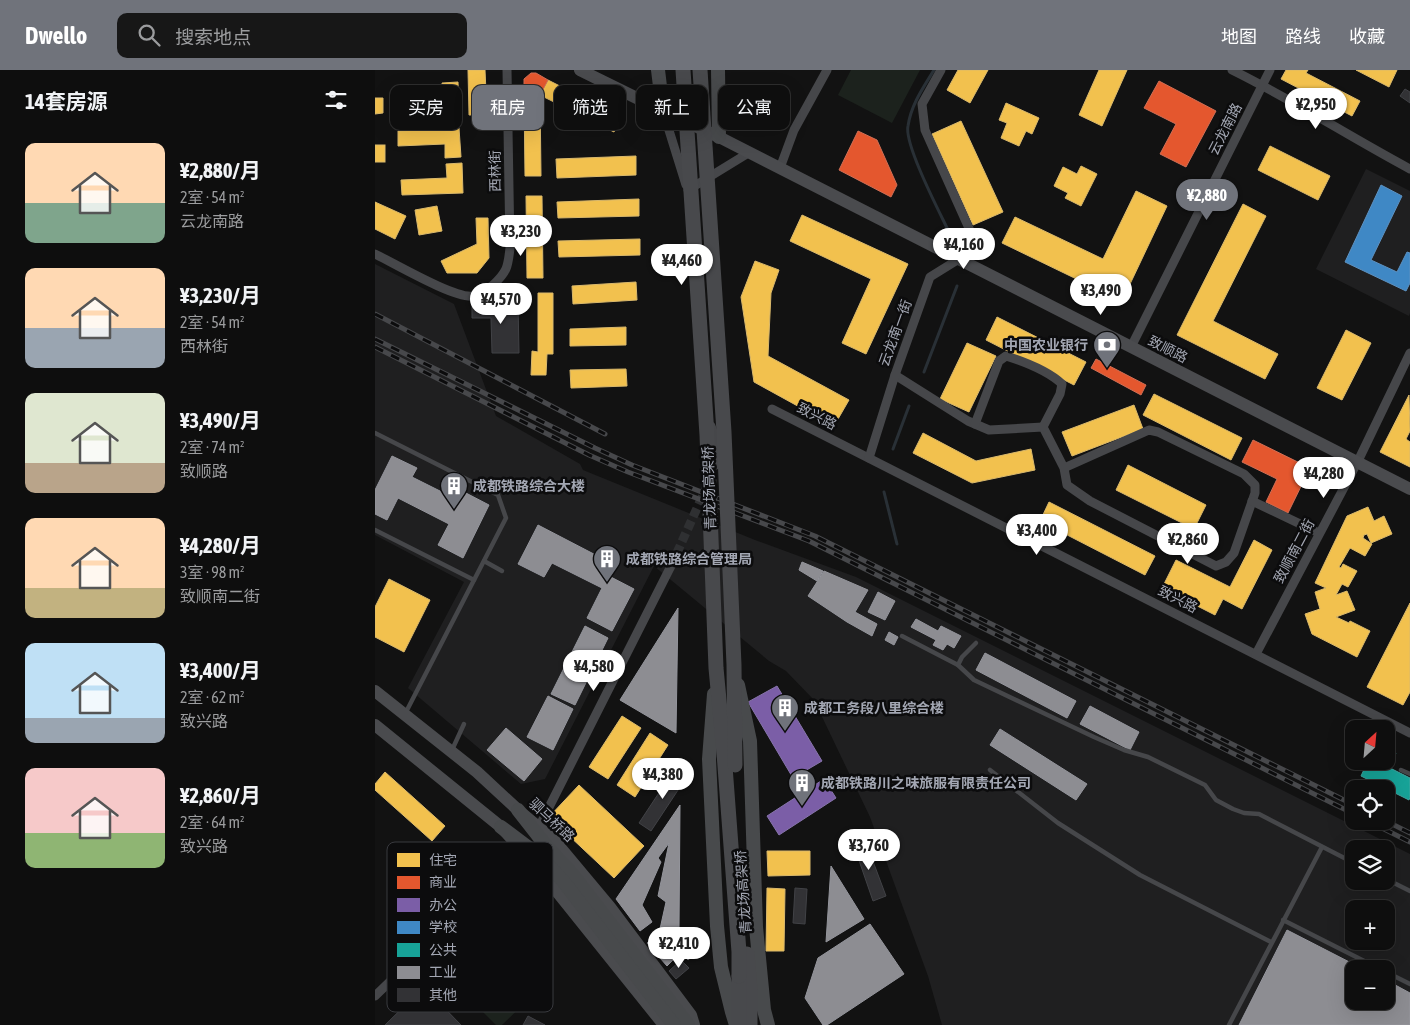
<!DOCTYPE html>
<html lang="zh">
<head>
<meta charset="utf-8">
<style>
	:root { --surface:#0e0e0e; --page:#171717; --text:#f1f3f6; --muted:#9b9c9e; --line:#2e2e2e; --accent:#70737b }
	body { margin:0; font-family:"Asap Condensed","Noto Sans SC",sans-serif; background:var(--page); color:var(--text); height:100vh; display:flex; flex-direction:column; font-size:19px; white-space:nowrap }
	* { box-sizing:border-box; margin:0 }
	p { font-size:16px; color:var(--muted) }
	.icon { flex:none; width:28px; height:28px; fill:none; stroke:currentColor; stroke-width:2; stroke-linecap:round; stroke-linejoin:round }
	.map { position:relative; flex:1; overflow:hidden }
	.details { display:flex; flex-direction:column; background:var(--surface); width:375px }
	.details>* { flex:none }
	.hud { position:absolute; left:15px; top:15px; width:475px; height:45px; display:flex; gap:10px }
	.needle { width:32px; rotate:26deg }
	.fabs { position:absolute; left:970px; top:650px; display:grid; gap:10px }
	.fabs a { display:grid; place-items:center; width:50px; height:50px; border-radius:10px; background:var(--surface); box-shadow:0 5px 20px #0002,0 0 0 1px var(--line); font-size:25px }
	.price { position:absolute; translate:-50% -42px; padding:0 11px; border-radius:18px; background:#fff; color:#222; font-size:16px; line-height:32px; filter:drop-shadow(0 1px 2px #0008) }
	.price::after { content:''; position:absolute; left:50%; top:30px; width:15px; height:11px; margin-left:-8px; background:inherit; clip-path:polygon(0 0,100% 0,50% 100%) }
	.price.active { background:var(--accent); color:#fff }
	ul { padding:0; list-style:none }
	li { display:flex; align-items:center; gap:15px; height:125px; padding:0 25px }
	li span { display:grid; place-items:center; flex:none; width:140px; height:100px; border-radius:10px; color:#555 }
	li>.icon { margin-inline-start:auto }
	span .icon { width:60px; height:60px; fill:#fffc; stroke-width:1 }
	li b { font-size:21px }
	h2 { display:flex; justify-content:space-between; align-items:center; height:60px; padding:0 25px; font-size:21px }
	.pill { padding:0 18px; border-radius:10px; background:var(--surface); box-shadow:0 5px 20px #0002,0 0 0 1px var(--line); font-size:18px; line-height:45px }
	.pill.active { background:var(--accent); color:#fff }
	header { display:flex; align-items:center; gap:30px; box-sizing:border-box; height:70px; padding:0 25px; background:var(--accent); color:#fff }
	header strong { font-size:24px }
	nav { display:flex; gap:28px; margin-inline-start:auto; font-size:18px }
	.search { width:350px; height:45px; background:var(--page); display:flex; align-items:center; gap:12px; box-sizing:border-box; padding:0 18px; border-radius:10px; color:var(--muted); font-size:19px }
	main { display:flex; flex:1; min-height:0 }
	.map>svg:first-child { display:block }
</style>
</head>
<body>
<header>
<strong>Dwello</strong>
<div class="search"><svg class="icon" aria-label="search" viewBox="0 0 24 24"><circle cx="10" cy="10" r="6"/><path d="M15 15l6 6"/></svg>搜索地点</div>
<nav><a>地图</a><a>路线</a><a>收藏</a></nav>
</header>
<main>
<section class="details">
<h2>14套房源<svg class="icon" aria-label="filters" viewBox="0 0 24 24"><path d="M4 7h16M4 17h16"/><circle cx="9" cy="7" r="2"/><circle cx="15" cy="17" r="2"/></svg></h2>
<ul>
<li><span style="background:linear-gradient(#ffd9b3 60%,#7fa58c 0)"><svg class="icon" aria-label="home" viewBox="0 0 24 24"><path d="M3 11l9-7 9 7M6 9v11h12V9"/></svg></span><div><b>¥2,880/月</b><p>2室 · 54 m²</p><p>云龙南路</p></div></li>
<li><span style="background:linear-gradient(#ffd9b3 60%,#9aa5b1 0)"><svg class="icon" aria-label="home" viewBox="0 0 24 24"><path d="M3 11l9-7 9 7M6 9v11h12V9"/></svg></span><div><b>¥3,230/月</b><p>2室 · 54 m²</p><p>西林街</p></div></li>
<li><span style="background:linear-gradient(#dfe7d0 70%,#b9a48a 0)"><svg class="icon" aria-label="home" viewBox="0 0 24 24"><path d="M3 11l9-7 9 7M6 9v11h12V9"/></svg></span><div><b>¥3,490/月</b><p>2室 · 74 m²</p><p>致顺路</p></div></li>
<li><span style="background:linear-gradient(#ffd9b3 70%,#c2b280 0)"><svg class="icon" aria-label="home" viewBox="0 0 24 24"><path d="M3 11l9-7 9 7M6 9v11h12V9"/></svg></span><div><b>¥4,280/月</b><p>3室 · 98 m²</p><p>致顺南二街</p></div></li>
<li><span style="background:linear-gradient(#bfe0f5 75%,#9aa5b1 0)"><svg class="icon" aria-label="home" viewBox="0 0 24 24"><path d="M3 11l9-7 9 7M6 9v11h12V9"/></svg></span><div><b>¥3,400/月</b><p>2室 · 62 m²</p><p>致兴路</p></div></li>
<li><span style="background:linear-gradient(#f6c9c9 65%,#8fb573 0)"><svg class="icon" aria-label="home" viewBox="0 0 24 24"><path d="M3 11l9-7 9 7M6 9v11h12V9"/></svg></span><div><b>¥2,860/月</b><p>2室 · 64 m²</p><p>致兴路</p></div></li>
</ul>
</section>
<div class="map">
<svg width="1035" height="955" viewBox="0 0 1035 955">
	<rect width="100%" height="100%" fill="#121212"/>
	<g fill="#1f1f20" fill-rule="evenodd">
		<path d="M991 99 1035 121V243L1034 246 941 199Z"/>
		<path d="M0 194 79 234 121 346 205 394 208 400 380 470 481 507 1035 784V955H567L553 906 495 747 439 630 411 601 394 591 279 496 170 709 146 714 33 618 89 512 0 465ZM979 779H1011V811H979ZM979 839H1011V871H979ZM979 899H1011V931H979Z"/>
	</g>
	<g fill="#1c221d">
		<path d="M476 0H545L517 53 463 25Z"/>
		<path d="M139 910 156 927 127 955H121L107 941Z"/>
	</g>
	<g fill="#f2c14e" stroke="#dab96c">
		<path d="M93 0H110L112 45H94Z"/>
		<path d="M583 0H613L595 33 572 20Z"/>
		<path d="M724 0H752L727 56 704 45Z"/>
		<path d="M911 0H933L931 3 985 31 977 46 906 9Z"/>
		<path d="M981 0H1022L1014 17Z"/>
		<path d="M173 10 246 47 239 62 165 25Z"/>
		<path d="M83 12 84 42 23 45 22 29 68 27 67 13Z"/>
		<path d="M149 25H165L166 106H150Z"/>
		<path d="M0 28H8V43L0 44Z"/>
		<path d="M631 33 664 48 657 64 651 61 644 76 626 68 632 53 624 50Z"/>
		<path d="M586 51 628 142 598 155 557 64Z"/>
		<path d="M84 58 86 87 70 88V74L23 76V61Z"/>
		<rect x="0" y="75" width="10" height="17"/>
		<path d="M895 76 955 106 943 130 883 100Z"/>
		<path d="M261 86V105L182 108 181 89Z"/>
		<path d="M87 93 88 123 27 125 26 110 72 108 71 94Z"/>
		<path d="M706 96 722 104 706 136 690 128 693 123 679 116 688 97 702 104Z"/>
		<path d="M761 121 792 136 747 231 627 173 640 147 728 189Z"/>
		<path d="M151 126H167L168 208H152Z"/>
		<path d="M264 129V146L183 148 182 132Z"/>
		<path d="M0 132 31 146 20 169 0 159Z"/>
		<path d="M868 134 891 146 838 251 903 284 890 309 802 265Z"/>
		<path d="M62 136 67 161 44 165 40 140Z"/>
		<path d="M427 145 533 194 491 284 467 273 496 209 415 171Z"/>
		<path d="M101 148H113L114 188 102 203H72L66 191 102 174Z"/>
		<path d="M265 169V185L184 187 183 171Z"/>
		<path d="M380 191 404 200 396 223 393 286 474 330 459 356 379 312 366 227Z"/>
		<path d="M261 212 262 230 198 234 197 216Z"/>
		<path d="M163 223H178V284H172L171 305H156L157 281 163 282Z"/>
		<path d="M622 247 711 292 699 315 611 270Z"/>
		<path d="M251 257V275L195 276V259Z"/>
		<path d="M971 260 996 273 967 330 942 318Z"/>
		<path d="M592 273 621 286 594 342 565 329Z"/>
		<path d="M251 299 252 316 196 318 195 300Z"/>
		<path d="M779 324 867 368 856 390 768 345Z"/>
		<path d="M1034 325 1035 361 1031 369 1035 372V397L1005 382Z"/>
		<path d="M759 335 768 359 697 386 687 362Z"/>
		<path d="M548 363 601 391 656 379 660 400 597 413 538 383Z"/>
		<path d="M753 395 831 435 819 459 741 420Z"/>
		<path d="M674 432 780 486 770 505 665 451Z"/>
		<path d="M993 437 999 451 1009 446 1017 464 996 473 992 464 989 465 988 468 997 474 990 486 975 478 964 497 966 498 968 494 982 501 973 517 967 514 961 525 972 521 980 540 961 547 974 553 975 551 995 561 982 587 937 564 930 544 945 539 940 522 951 518 940 513 972 446Z"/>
		<path d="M879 470 897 480 867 539 848 529 840 545 787 518 801 490 855 517Z"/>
		<path d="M14 509 55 530 29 582 0 567V537Z"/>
		<path d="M1035 533V622L1028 635 992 617Z"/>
		<path d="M247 646 266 658 233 709 214 697Z"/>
		<path d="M275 663 293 675 260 727 242 715Z"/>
		<path d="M10 702 70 756 57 771 0 720V714Z"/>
		<path d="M204 715 269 776 239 808 174 747Z"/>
		<path d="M392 781H435V805L393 806Z"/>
		<path d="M392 818 410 819 409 881H391Z"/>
	</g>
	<g fill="#e4572e" stroke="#d06f56">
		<path d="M156 3H161L173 10 165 25H149V9Z"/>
		<path d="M784 11 841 41 811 97 785 84 801 54 769 38Z"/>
		<path d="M483 61 502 70 522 115 516 127 464 100Z"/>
		<path d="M721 289 771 315 766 325 716 298Z"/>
		<path d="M878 370 935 398 913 443 891 432 902 409 867 392Z"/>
	</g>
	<g fill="#7b5ea7" stroke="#8774ab">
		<path d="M402 616 447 691 418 708 373 632Z"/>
		<path d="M449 709 461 728 404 765 392 746Z"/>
	</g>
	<path fill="#3f88c5" stroke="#5d91c0" d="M1006 115 1027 126 996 190 1022 202 1032 182 1035 183V213L1031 221 970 192Z"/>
	<path fill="#17a398" stroke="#41a4a0" d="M1011 678 1021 683 1013 697 1035 708V727L1034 730 986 706 993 691H1011Z"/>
	<g fill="#8d8d92" stroke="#94959c">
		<path d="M17 386 42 398 37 407 85 431 89 422 114 435 88 488 63 475 74 454 23 428 12 450 0 444V420Z"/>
		<path d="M163 455 238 494 232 505 259 519 237 561 212 548 227 518 177 493 169 507 143 494Z"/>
		<path d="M427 492 448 501 442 511 424 500Z"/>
		<path d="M449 501 493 520 480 542 502 554 497 566 472 552 433 526Z"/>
		<path d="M503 522 520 531 510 550 493 542Z"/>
		<path d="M303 538 301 663 245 630Z"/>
		<path d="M541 549 563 561 566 556 586 566 579 578 572 574 568 580 558 575 561 570 536 557Z"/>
		<path d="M210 556 233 568 200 635 176 624Z"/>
		<path d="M514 562 523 567 519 575 510 570Z"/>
		<path d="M610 583 701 631 692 648 601 600Z"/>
		<path d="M173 626 198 639 178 680 152 667Z"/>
		<path d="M715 636 764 662 755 680 705 654Z"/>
		<path d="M131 658 167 689 149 711 112 680Z"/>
		<path d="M625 659 712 714 701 730 615 675Z"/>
		<path d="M305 735 304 858 322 882 313 890 285 859 291 832 283 826 294 773 283 788 286 792 267 835 277 852 265 861 241 829Z"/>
		<path d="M456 796 489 849 451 872Z"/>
		<path d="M495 854 529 904 452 955H448L430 928 443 888Z"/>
		<path d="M912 860 988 899H979V931H1011V910L1035 923V955H864Z"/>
		<path d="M283 863 303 885 292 896 272 873Z"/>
	</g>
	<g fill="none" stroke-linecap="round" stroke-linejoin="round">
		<g stroke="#293036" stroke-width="3">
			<path d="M559 0C548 18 536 35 533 56 529 74 564 141 573 160"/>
			<path d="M549 302 582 216"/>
			<path d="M518 379 534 336"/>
			<path d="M509 422 522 474"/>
		</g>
	</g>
	<g fill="#323235" stroke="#414246">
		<path d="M1030 19 1035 22V33L1025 26Z"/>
		<path d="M97 233H143L144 283H117L116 248H97Z"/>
		<path d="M299 700 311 708 276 761 264 753Z"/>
		<path d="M490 770 511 826 498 831 478 773Z"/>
		<path d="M420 818 432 819 430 854 418 853Z"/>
		<path d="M306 890 314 898 301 909 294 901Z"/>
		<path d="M49 917 86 955H10Z"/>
		<path d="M153 946 170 955H148Z"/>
	</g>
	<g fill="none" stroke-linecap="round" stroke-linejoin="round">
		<path stroke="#2f3032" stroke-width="9" stroke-dasharray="9 4.5" stroke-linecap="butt" d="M296 496 332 416"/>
		<g stroke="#46474a" stroke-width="4.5">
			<path d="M0 363 123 425 131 448 31 642"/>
			<path d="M0 460 99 510"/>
			<path d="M109 491 127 501"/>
			<path d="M527 566 583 595 599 610 719 667 749 680 773 687 830 715 841 730 858 739 869 743 884 744 979 793"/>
			<path d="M583 595 587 587 601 573"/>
			<path d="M77 680 89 654"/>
			<path d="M615 700 683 753 765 805 896 872"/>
			<path d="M1026 700 1035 704"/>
			<path d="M1011 809 1035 821"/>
			<path d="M908 850 1005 899"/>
			<path d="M1011 902 1035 914"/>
			<path d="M854 955 947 777"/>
		</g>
		<g stroke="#46474a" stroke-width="9">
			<path d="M857 0C918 30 975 67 1035 99"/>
			<path d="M288 41 311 115"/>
			<path d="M405 98 419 60 452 0"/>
			<path d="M313 120 375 82"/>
			<path d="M0 184C19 193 80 229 98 226 105 224 113 219 118 215 132 202 133 197 135 178L132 0"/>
			<path d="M756 277 895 0"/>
			<path d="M520 305 593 351 614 360 668 357 689 398 692 415 715 431 841 496 851 492 859 483 880 423V415L869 404 783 362 774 360 689 398"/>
			<path d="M397 339 1035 663"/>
			<path d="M600 354 624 291 631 286C650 292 673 301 687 314L685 324 668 357"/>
			<path d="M336 356 342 373 341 395"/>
			<path d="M494 388 520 305 555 207 584 189 597 165 550 60 547 34 566 0"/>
			<path d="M877 431 944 463"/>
			<path d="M881 584 983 391 1035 283"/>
			<path d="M164 757 296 496"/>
			<path d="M0 926 149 782"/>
		</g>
		<g stroke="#4a4b4e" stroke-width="12">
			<path d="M205 0 288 41 344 67 1035 419"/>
			<path d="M0 621 102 702 143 740 179 770 235 837 316 945 319 955"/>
			<path d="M0 655 126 757 159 793 289 955"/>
		</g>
		<g stroke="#484a4c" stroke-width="14">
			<path d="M283 0 288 41"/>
			<path d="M343 0 344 67"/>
			<path d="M363 615 375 671 381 857 389 940 393 955"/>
			<path d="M339 624 334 689 342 856 346 897 357 942 361 955"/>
			<path d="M143 740 172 777 197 804 313 955"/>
			<path d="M126 757 162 784 188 811 299 955"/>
		</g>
		<g stroke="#48494c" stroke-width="15">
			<path d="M372 884 375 920V955"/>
			<path d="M364 955V906"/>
		</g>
		<defs>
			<g id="rail">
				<path d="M0 244 230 364"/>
				<path d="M0 269 220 378 257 395 440 466 979 735"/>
				<path d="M0 277 214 385 253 402 434 471 979 744"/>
				<path d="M993 751 1035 772"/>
				<path d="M1011 751 1035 763"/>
			</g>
		</defs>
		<use href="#rail" stroke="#47484b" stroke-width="5"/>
		<use href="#rail" stroke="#0c0c0d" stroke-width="3" stroke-dasharray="9" stroke-linecap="butt"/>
		<g stroke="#48494c" stroke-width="15">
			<path d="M308 0 332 365 341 598 349 683 364 882V906"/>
			<path d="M325 0 349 362 359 595 360 695"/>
		</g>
	</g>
	<defs>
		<symbol id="bank-pin" viewBox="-11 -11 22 30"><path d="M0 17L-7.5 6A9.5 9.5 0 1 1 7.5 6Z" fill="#70737b" stroke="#0c0c0d"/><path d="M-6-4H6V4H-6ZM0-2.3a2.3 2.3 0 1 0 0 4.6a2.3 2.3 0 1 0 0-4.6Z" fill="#fff"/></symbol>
		<symbol id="building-pin" viewBox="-11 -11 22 30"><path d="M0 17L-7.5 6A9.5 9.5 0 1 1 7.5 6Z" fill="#70737b" stroke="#0c0c0d"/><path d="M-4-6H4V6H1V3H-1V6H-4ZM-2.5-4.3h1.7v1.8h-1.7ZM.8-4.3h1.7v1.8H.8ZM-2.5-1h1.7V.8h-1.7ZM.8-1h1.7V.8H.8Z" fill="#fff"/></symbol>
	</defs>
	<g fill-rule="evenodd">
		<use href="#bank-pin" x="716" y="259" width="32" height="43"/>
		<use href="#building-pin" x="63" y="400" width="32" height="43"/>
		<use href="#building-pin" x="216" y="473" width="32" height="43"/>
		<use href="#building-pin" x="394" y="622" width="32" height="43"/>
		<use href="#building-pin" x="411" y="697" width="32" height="43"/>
	</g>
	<g text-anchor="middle" stroke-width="5" stroke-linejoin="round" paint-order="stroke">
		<g font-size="14" fill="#a3a7b3" stroke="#0c0c0d">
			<text transform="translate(850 59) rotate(-63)" y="5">云龙南路</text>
			<text transform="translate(120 101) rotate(-91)" y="5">西林街</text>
			<text transform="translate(520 263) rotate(-70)" y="5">云龙南一街</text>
			<text transform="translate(793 279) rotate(27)" y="5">致顺路</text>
			<text transform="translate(442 346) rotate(27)" y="5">致兴路</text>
			<text transform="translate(334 418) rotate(-92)" y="5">青龙场高架桥</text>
			<text transform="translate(919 481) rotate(-62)" y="5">致顺南二街</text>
			<text transform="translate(803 529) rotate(27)" y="5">致兴路</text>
			<text transform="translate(177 750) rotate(43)" y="5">驷马桥路</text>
			<text transform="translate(368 822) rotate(-94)" y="5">青龙场高架桥</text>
		</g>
		<g font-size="14" font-weight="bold" fill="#a3a7b3" stroke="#0c0c0d" text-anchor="start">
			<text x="713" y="280" text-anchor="end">中国农业银行</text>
			<text x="98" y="421">成都铁路综合大楼</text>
			<text x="251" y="494">成都铁路综合管理局</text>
			<text x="429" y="643">成都工务段八里综合楼</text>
			<text x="446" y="718">成都铁路川之味旅服有限责任公司</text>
		</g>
	</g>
	<rect x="12" y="772" width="166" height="170" rx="8" fill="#0c0c0d" stroke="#393a3f" stroke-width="1"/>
	<rect x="22" y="783" width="23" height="14" fill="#f2c14e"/>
	<rect x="22" y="806" width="23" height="13" fill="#e4572e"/>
	<rect x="22" y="828" width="23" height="14" fill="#7b5ea7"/>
	<rect x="22" y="851" width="23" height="13" fill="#3f88c5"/>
	<rect x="22" y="873" width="23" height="14" fill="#17a398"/>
	<rect x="22" y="896" width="23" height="13" fill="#8d8d92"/>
	<rect x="22" y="918" width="23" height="14" fill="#323235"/>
	<g font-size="14" fill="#a3a7b3">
		<text x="54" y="795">住宅</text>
		<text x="54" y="817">商业</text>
		<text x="54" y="840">办公</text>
		<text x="54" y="862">学校</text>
		<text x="54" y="885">公共</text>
		<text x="54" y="907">工业</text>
		<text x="54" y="930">其他</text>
	</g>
</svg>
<div class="fabs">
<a><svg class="needle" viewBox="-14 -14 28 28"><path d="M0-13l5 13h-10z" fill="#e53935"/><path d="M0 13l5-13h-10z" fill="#9b9c9e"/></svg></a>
<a><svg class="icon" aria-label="locate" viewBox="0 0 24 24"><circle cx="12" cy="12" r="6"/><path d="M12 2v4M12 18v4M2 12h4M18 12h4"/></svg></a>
<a><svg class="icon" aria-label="layers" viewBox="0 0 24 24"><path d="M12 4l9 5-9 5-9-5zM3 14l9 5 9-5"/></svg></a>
<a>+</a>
<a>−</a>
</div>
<b class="price" style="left:941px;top:60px">¥2,950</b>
<b class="price active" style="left:832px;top:151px">¥2,880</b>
<b class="price" style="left:146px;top:187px">¥3,230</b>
<b class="price" style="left:589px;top:200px">¥4,160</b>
<b class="price" style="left:307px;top:216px">¥4,460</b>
<b class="price" style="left:726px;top:246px">¥3,490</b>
<b class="price" style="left:126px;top:255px">¥4,570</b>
<b class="price" style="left:949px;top:429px">¥4,280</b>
<b class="price" style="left:662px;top:486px">¥3,400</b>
<b class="price" style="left:813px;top:495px">¥2,860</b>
<b class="price" style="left:219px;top:622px">¥4,580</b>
<b class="price" style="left:288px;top:730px">¥4,380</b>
<b class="price" style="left:494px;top:801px">¥3,760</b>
<b class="price" style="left:304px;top:899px">¥2,410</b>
<div class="hud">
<a class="pill">买房</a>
<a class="pill active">租房</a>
<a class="pill">筛选</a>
<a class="pill">新上</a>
<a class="pill">公寓</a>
</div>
</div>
</main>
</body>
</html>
